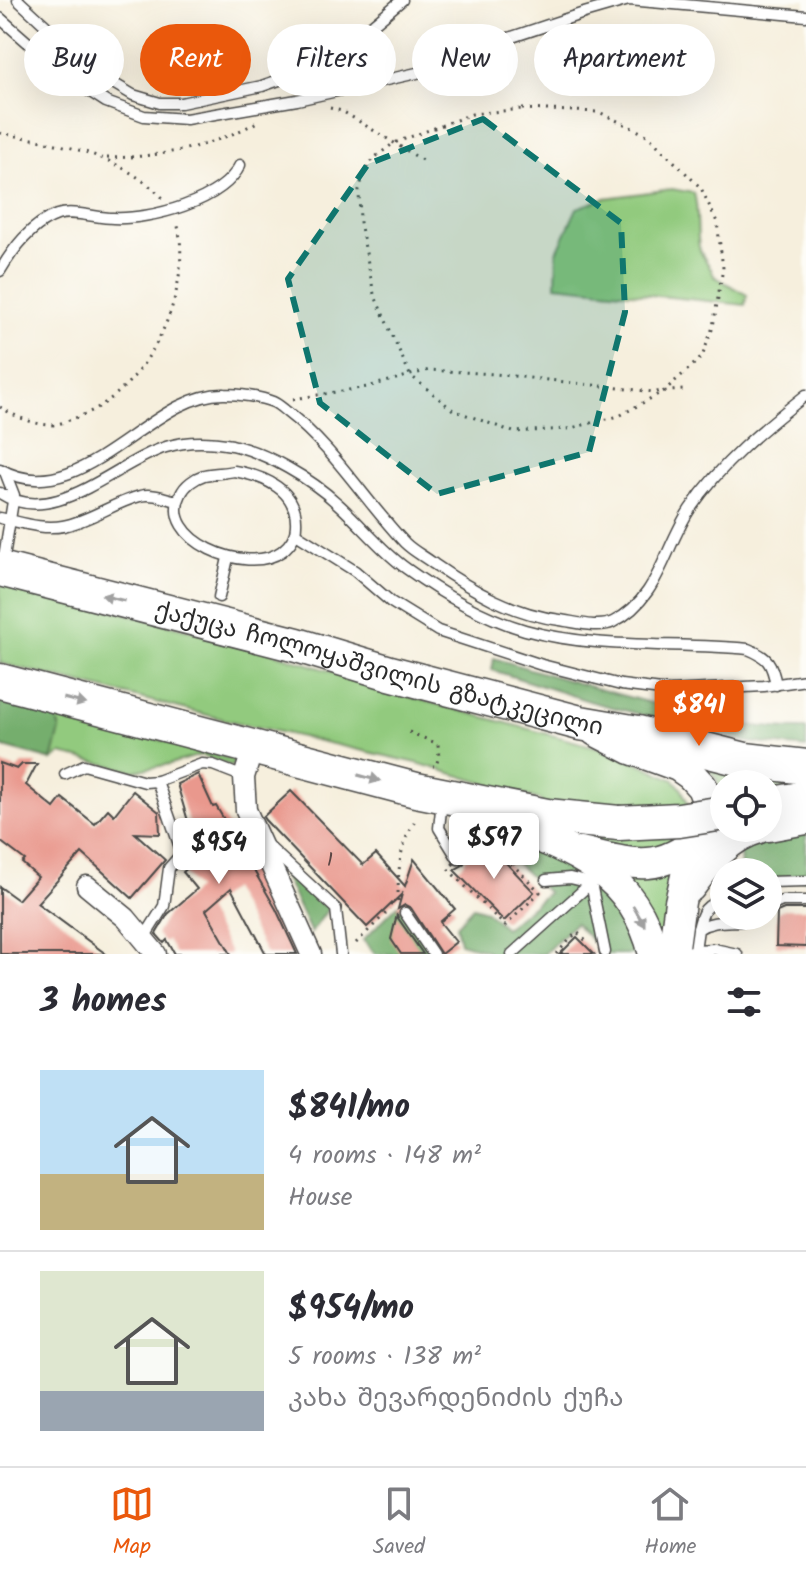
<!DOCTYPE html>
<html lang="en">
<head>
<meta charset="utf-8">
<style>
	:root { --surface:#fff; --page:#f7f7f7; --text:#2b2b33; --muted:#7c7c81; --line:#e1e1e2; --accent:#ea580c }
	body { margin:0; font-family:Kalam,"Noto Sans Georgian",sans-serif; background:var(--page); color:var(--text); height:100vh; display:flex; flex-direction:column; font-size:30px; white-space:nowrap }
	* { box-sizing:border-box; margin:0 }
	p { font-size:26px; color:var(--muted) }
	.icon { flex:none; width:44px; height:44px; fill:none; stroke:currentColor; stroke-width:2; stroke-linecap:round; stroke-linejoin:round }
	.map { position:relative; height:954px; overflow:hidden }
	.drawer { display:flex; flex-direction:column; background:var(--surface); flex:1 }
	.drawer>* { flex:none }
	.guide { position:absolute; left:24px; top:24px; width:758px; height:72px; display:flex; gap:16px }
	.controls { position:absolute; left:710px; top:770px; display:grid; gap:16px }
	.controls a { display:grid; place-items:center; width:72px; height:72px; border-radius:50%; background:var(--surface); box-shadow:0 8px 32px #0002; font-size:40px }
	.price { position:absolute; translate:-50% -68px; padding:0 18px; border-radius:8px; background:#fff; color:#222; font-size:26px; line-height:52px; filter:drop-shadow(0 2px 4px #0008) }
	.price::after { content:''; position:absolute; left:50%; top:48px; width:24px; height:18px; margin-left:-12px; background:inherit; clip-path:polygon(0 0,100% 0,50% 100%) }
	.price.active { background:var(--accent); color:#fff }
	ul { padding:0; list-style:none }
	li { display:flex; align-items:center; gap:24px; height:200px; padding:0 40px }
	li+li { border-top:2px solid var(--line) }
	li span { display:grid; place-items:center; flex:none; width:224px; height:160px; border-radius:0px; color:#555 }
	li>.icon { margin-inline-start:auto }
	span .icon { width:96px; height:96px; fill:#fffc; stroke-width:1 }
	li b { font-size:34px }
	h2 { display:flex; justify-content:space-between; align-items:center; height:96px; padding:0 40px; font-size:34px }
	.tag { padding:0 28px; border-radius:36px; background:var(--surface); box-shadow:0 8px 32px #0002; font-size:28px; line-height:72px }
	.tag.active { background:var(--accent); color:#fff }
	.tab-bar { display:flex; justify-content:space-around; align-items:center; height:112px; border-top:2px solid var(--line); background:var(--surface); font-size:22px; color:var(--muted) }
	.tab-bar a { display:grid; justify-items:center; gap:4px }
	.tab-bar .active { color:var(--accent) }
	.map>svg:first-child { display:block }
</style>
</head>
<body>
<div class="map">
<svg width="806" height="954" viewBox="0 0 806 954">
	<rect width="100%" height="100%" fill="#fdfcf7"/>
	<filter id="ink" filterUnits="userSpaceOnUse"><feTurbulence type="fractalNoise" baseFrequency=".0125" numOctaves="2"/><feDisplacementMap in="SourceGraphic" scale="16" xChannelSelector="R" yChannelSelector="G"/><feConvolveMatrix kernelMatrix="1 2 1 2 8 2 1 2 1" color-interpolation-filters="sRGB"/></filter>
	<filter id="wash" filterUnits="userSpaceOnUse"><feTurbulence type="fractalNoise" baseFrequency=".006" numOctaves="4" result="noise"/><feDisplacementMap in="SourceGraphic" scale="32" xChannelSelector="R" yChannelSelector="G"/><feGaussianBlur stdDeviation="1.8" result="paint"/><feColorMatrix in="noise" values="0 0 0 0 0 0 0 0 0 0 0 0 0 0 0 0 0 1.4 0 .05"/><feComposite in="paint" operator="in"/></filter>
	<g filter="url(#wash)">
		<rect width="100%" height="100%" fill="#f6efdd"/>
		<g fill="#92ca7e" stroke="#5e7a54" stroke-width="2">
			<path d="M672 189 694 193C699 211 696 229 699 247 701 257 711 265 714 276L747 295 745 305 556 285 557 252 577 208 605 198Z"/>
			<path d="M0 581 252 646 417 699 618 753 674 780 681 788 691 810 687 834 638 856 545 829 541 800 417 763 235 722 0 663Z"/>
			<path d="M54 711 234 760 232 766 201 755 170 764 134 771 61 754 52 760 60 730Z"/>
			<path d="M699 759 806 777 768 818V784H724V828L704 854 724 799 716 778Z"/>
			<path d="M677 865 662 947 615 866Z"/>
		</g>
		<g fill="#75ae6d" stroke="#506c4c" stroke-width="2">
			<path d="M494 658C551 676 608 692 666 707 713 719 757 730 806 729V748L748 742 592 702 492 670Z"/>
			<path d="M0 702 30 703 54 711 60 730 52 760 0 746Z"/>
			<path d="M479 829C528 848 596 864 622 914 629 926 633 941 639 954H605L575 923 544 954H491L488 951 460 943 456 925 473 907 486 911 505 928 548 893Z"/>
			<path d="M806 834V879L768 881V872H741L740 852C761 841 783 837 806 834Z"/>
			<path d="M282 872 330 906 311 933Z"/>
			<path d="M398 905 440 954H375L363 940Z"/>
		</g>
		<g id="blocks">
			<g fill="#e9988d">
				<path d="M0 763 17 769 22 764H37L26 785 54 808 62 798 95 824 108 809 114 815 133 791 159 812 160 834 135 833 165 860 132 898 82 853 37 903 106 954H0V887L18 900 38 877 22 863 25 860 0 841Z"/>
				<path d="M198 774 213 807 216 806 238 843 276 909 297 954H266L231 888 206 910 231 954H175L167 940 164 943 156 934 168 914 197 889 183 872 208 850 188 821 177 784Z"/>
				<path d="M291 791 363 865 376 854 405 886 414 859 455 909 440 922 456 942 441 954 411 908 405 905 398 909 402 894 367 927 265 820 263 817Z"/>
				<path d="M485 841 534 892 504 921 454 870 463 865 466 859Z"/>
				<path d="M784 909H806V947L776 946 777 912Z"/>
				<path d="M397 914 398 918 423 954H401L391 939Z"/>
				<path d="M577 937 594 954H560Z"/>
			</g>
		</g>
	</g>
	<g filter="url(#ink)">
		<use href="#blocks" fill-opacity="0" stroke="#494846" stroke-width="2"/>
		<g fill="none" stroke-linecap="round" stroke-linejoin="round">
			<defs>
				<g id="service">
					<path d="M18 0 98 74 133 95 160 103H181L262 86 310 69 340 52 402 0"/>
					<path d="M0 18 66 76 106 102 144 116 186 119 297 100 417 73 470 51 584 13 629 0 806 16"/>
					<path d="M0 271C13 249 31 224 57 215 73 210 97 218 113 218 150 220 223 201 240 165"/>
					<path d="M0 469C81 515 150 392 225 394 238 394 261 397 273 402 278 404 283 409 287 412 334 448 365 501 405 543 413 551 425 557 434 564 473 591 513 614 560 620 575 622 600 629 613 622 659 599 664 548 690 509 721 463 763 429 806 395"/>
					<path d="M234 471C264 476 298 490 296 525 296 536 291 544 282 551 247 577 157 539 181 494 185 485 195 478 204 475 214 473 225 473 234 471Z"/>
					<path d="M0 493C55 529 116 462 166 447 187 440 210 441 232 445 267 453 311 479 337 503 361 524 381 551 407 569 442 594 484 618 525 630 596 650 675 642 748 649 768 657 772 663 776 685"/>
					<path d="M0 518C20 522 42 530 63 526 90 521 113 503 140 496 152 493 165 498 177 501"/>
					<path d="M296 534 355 571 391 602 438 631 542 665 621 685 670 691 764 686 806 680"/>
					<path d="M3 563 14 495 5 472"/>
					<path d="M219 597 228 558"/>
					<path d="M65 774 84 765 145 782 157 781 202 764 213 765 244 777"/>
					<path d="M442 801 439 828 458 859"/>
					<path d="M268 846 336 909 341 954"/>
					<path d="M546 880 570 878 591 883 605 952"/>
					<path d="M768 882 806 881"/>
					<path d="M768 907 782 901H806"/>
					<path d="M405 913 433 954"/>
					<path d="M698 929C702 912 705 903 724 901"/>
					<path d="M144 938 164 906 169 868 182 853 157 781"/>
					<path d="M695 950 714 949 737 954"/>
					<path d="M512 954 600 875"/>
					<path d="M681 954 695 950 698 929C718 916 742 926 761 916"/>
				</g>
				<g id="minor">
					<path d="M253 748 244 777 246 810 311 954"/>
					<path d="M87 886 126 918 156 954"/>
				</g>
				<g id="secondary">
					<path d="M596 731 631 749 678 766 691 775 702 787 707 800 706 821 686 876 680 902 673 954"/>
					<path d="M466 810C547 842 630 856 654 954"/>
					<path d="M768 826 806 819"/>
					<path d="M580 852C629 863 656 875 698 840"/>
					<path d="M690 887C709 862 727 837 759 828"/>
				</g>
				<g id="primary">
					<path id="s1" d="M0 569 297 645 390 673 580 723 638 733 745 760 806 767"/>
					<path d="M0 681 416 790 547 816 619 823"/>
					<path d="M768 805 806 798"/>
				</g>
			</defs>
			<use href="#service" stroke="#494846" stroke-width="13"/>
			<use href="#minor" stroke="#494846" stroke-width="23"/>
			<use href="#secondary" stroke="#494846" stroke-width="33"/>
			<use href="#primary" stroke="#494846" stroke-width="37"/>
			<g stroke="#494846" stroke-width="3" stroke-dasharray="2 6" stroke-linecap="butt">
				<path d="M330 108 342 111 422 160"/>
				<path d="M522 109 599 112 647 135 701 188 717 222 723 268 713 327 702 357 664 391 619 416 567 429 513 432 453 410 410 375 374 294 360 222 359 190 364 173 374 158 394 143 472 114Z"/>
				<path d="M0 133C61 144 118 153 164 199"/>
				<path d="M107 158C160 157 210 148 257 122"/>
				<path d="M293 399 367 387 429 370 495 374 654 392 684 390"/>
				<path d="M0 407C14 416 34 425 51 425 59 425 68 420 75 418 146 395 195 292 177 222"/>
				<path d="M409 732 438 744 439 756 436 766H433"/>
				<path d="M483 835 540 892 505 926 448 869Z"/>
				<path d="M513 864 529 859"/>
				<path d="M398 901C398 872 399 840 418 818"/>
				<path d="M356 943 390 909"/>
				<path d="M556 954 577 932 588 943"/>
			</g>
			<use href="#service" stroke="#fff" stroke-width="10"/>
			<use href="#minor" stroke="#fff" stroke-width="20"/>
			<use href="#secondary" stroke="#fff" stroke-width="30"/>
			<use href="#primary" stroke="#fff" stroke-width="34"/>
			<defs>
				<path id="primary-bridge" d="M619 823 679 820 724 813"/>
			</defs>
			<use href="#primary-bridge" stroke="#494846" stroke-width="37" stroke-linecap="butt"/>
			<use href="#primary-bridge" stroke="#fff" stroke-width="34"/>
		</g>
		<defs><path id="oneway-solid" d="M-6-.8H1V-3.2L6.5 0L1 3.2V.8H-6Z" transform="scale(2)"/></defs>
		<g fill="#a0a0a0">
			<use href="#oneway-solid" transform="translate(113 598) rotate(-166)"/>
			<use href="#oneway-solid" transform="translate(75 701) rotate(14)"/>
			<use href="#oneway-solid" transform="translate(369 778) rotate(15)"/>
			<use href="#oneway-solid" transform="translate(639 916) rotate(60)"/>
		</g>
	</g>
	<path fill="#0f766e" fill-opacity="0.2" stroke="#0f766e" stroke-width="6" stroke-dasharray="16 10" stroke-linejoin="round" d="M483 119 621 223 625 312 589 452 437 494 320 403 288 279 368 164Z"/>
	<g text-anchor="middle" stroke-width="7" stroke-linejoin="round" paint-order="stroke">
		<g font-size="20" fill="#5a4644">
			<text x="330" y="866">1</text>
		</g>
		<g font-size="24" fill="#2b2b2b" stroke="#fdfcf7">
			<text dy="8" stroke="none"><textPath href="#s1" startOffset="392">ქაქუცა ჩოლოყაშვილის გზატკეცილი</textPath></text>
		</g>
	</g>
</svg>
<div class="controls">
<a><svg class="icon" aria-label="locate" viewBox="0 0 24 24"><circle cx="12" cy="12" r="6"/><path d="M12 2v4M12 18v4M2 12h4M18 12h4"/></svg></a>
<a><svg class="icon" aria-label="layers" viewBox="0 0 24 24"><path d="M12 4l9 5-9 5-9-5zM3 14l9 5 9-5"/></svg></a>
</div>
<b class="price active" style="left:699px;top:748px">$841</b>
<b class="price" style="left:494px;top:881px">$597</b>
<b class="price" style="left:219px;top:886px">$954</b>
<div class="guide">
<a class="tag">Buy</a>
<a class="tag active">Rent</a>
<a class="tag">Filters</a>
<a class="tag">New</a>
<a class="tag">Apartment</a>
</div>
</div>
<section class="drawer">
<h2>3 homes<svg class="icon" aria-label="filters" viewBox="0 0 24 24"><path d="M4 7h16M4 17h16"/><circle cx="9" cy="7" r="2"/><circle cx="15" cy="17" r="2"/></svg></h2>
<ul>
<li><span style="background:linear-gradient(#bfe0f5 65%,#c2b280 0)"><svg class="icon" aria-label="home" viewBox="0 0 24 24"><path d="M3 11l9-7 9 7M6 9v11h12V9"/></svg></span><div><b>$841/mo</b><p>4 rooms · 148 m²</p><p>House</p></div></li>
<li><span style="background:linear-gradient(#dfe7d0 75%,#9aa5b1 0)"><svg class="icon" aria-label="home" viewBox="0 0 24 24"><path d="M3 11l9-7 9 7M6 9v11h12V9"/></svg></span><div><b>$954/mo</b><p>5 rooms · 138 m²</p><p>კახა შევარდენიძის ქუჩა</p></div></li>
</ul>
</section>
<nav class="tab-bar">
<a class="active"><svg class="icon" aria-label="map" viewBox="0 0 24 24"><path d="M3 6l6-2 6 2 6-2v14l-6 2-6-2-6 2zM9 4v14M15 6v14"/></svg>Map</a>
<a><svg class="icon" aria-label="saved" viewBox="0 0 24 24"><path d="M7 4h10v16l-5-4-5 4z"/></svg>Saved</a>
<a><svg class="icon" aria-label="home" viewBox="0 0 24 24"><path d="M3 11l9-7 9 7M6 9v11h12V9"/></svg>Home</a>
</nav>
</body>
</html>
